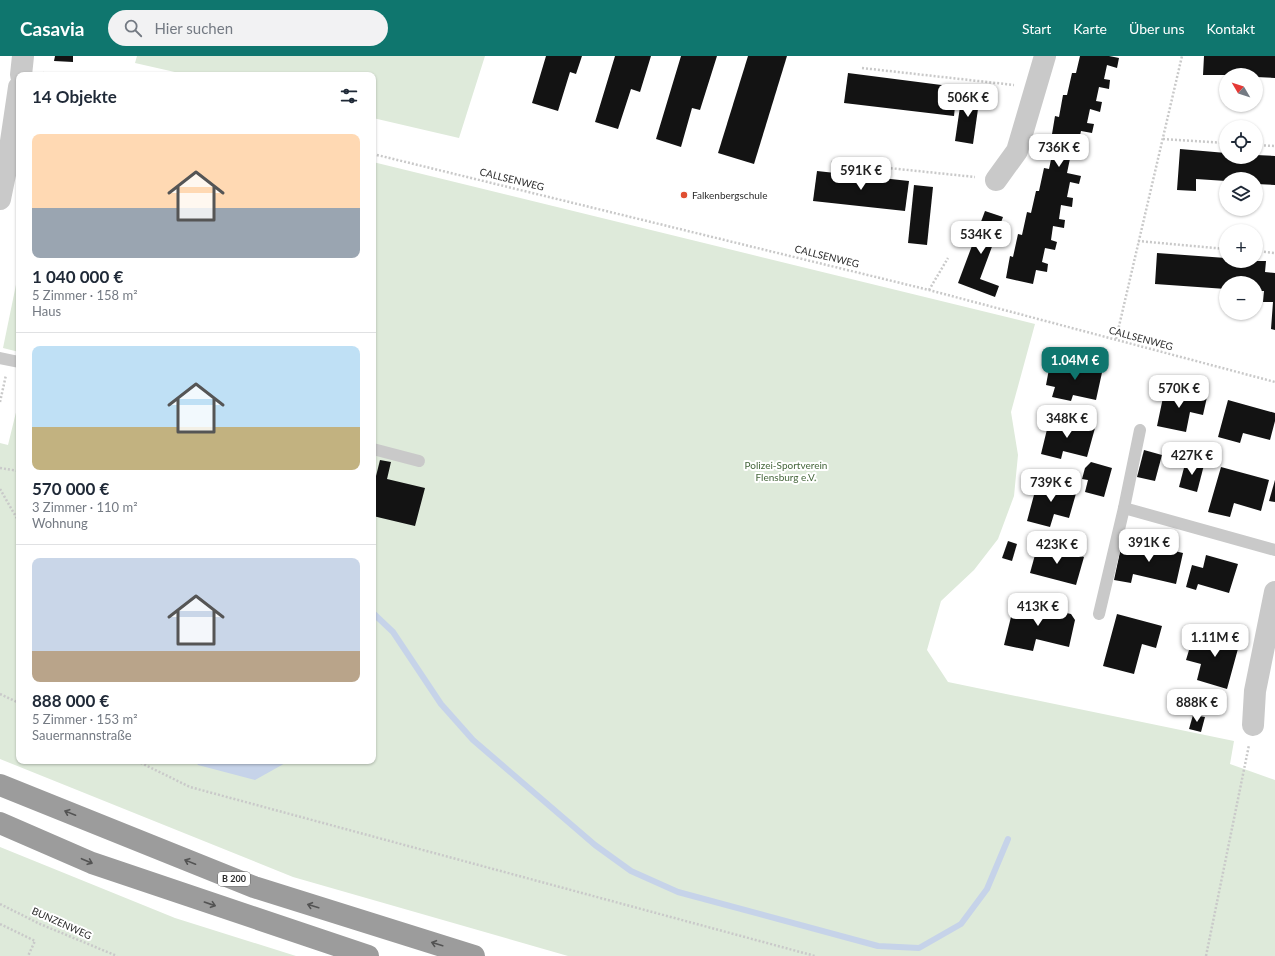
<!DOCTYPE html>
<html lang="de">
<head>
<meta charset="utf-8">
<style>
	:root { --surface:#fff; --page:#f2f2f3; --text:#1f2937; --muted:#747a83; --line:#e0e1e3; --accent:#0f766e }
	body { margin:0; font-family:Lato,sans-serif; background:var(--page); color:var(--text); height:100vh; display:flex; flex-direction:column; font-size:15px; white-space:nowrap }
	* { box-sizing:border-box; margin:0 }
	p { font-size:13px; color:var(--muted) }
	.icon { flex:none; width:22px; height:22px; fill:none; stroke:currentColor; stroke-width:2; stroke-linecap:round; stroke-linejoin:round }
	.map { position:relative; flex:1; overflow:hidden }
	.details { position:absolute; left:16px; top:16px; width:360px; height:692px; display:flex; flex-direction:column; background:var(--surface); border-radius:8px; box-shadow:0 1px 3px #0004 }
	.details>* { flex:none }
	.needle { width:26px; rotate:309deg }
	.fabs { position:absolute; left:1219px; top:12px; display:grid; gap:8px }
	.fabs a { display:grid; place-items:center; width:44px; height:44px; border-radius:50%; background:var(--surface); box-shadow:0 1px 3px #0004; font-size:20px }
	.price { position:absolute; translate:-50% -34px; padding:0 9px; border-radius:8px; background:#fff; color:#222; font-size:13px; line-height:26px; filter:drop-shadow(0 1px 2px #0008) }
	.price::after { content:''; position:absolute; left:50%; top:24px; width:12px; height:9px; margin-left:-6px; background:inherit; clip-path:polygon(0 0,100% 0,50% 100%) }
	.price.active { background:var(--accent); color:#fff }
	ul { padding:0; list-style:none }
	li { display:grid; align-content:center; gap:8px; height:212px; padding:0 16px }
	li+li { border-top:1px solid var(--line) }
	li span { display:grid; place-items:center; height:124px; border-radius:8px; color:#555 }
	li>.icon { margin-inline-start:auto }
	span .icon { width:72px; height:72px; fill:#fffc; stroke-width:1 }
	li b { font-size:17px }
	h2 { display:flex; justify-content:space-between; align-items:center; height:48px; padding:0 16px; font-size:17px }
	header { display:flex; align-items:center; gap:24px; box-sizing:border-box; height:56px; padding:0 20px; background:var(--accent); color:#fff }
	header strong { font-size:19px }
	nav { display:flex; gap:22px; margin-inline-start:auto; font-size:14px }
	.search { width:280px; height:36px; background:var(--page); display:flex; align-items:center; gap:10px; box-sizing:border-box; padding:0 14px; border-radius:22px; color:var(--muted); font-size:15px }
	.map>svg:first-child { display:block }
</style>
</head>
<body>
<header>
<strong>Casavia</strong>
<div class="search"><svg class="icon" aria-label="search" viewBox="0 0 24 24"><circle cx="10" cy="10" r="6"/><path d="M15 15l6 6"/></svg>Hier suchen</div>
<nav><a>Start</a><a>Karte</a><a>Über uns</a><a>Kontakt</a></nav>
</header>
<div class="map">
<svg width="1275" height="900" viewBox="0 0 1275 900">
	<rect width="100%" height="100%" fill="#fff"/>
	<g fill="#deeada">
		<path d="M137 0H485L459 82 373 62V19H188L135 7Z"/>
		<path d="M373 106 1035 268 1011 356 1018 399 1014 440 998 483 974 514 941 545 927 594 948 626 1234 685 1230 708 1275 724V900H568L293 821 0 703V387L8 389 19 344V705H373Z"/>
		<path d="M19 214V296L3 292Z"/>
		<path d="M0 791 175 862 296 900H0Z"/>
	</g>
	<path fill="#c6d3e9" d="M195 705H289L255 724 198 709Z"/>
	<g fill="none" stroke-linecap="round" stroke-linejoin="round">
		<path stroke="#c6d3e9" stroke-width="6" d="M373 557 393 576 441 648 473 684 595 789 631 815 678 836 878 890 919 892 961 868 987 833 1008 783"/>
	</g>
	<g fill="#131313">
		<path d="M55 0H73V6L54 5Z"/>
		<path d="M546 0H582L576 18 570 16 558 55 532 47Z"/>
		<path d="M615 0H651L640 36 631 33 618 73 595 66Z"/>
		<path d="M681 0H717L700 54 692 52 681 91 656 83Z"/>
		<path d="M748 0H787L754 108 718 97Z"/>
		<path d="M1080 0H1109L1119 2 1117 12 1107 9 1104 23 1110 24 1109 33 1099 31 1096 45 1102 46 1100 56 1090 53 1087 67 1094 68 1092 77 1081 75 1078 89 1073 88 1067 117 1081 120 1079 128 1070 126 1067 141 1073 142 1072 151 1061 149 1059 163 1065 164 1064 172 1053 170 1051 184 1057 186 1055 194 1045 192 1042 206 1048 208 1047 216 1036 214 1033 228 1006 222 1010 200 1013 201 1018 178 1022 179 1027 156 1031 157 1036 135H1039L1044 112 1049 113 1055 85 1051 84 1055 60 1059 61 1063 39H1067L1072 17H1076Z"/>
		<path d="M1204 0H1275V22L1256 21V19H1203Z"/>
		<path d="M848 17 957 31 954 60 844 47Z"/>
		<path d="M962 37 980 39 973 88 955 85Z"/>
		<path d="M1180 93 1226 97V101H1256V99L1275 100V129L1256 128V123H1226V125L1196 123V135L1177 134Z"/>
		<path d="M817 115 909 125 905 155 813 145Z"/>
		<path d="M914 129 933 131 927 189 908 187Z"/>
		<path d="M985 155 1003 161 980 223 999 230 995 241 958 227Z"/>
		<path d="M1157 197 1226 202V205H1266L1265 216 1275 217V274L1271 273 1273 246H1263L1264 235H1256V227H1226V233L1155 228Z"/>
		<path d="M1061 303 1103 312 1096 344 1073 339 1071 345 1052 341 1055 331 1046 329 1049 313 1058 315Z"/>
		<path d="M1165 332 1207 341 1203 359 1190 356 1186 376 1157 370Z"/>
		<path d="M1228 344 1275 357V365L1270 384 1243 377 1240 387 1218 381Z"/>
		<path d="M1050 361 1095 372 1087 401 1063 395 1061 403 1041 398Z"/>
		<path d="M1144 394 1162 399 1155 425 1137 421Z"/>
		<path d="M380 404 391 406 387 423 425 432 415 470 373 460V419L376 420Z"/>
		<path d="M1186 404 1204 409 1197 436 1179 431Z"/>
		<path d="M1091 406 1112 412 1104 441 1085 436 1088 424 1082 423 1085 412Z"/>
		<path d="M1221 411 1269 424 1261 455 1234 447 1230 461 1208 456Z"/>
		<path d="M1038 424 1077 434 1069 462 1054 458 1050 471 1027 465Z"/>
		<path d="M1275 424V446L1269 445Z"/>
		<path d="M1136 481 1154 486V490L1183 497 1176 528 1133 518 1131 527 1114 524 1120 496 1132 499Z"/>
		<path d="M1008 485 1017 488 1012 505 1002 502Z"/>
		<path d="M1038 488 1084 501 1076 529 1030 517Z"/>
		<path d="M1206 499 1238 508 1229 537 1198 528 1196 534 1186 531 1192 509 1203 512Z"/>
		<path d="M1015 545 1071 558 1075 564 1069 591 1036 583 1033 595 1004 589Z"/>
		<path d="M1117 558 1162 570 1156 592 1142 588 1134 618 1103 610Z"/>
		<path d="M1212 572 1237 579 1235 588 1239 589 1227 633 1197 624 1201 608 1186 604 1192 584 1207 588Z"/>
		<path d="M1193 659 1205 661 1201 676 1189 673Z"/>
	</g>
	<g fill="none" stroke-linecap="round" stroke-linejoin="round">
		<g stroke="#c9c9c9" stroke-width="2.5" stroke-dasharray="2 2" stroke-linecap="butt">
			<path d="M862 12 1014 29"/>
			<path d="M43 17 53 19"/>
			<path d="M1163 83 1226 87"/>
			<path d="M1256 89 1275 90"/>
			<path d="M373 98 929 234 1275 326"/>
			<path d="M831 106 975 121"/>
			<path d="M1138 185 1226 193"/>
			<path d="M1256 195 1275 197"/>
			<path d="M929 234 948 202"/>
			<path d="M1116 283 1182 0"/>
			<path d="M0 346 6 319"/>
			<path d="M0 412 19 415"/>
			<path d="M0 433 19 466"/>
			<path d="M0 638 19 647"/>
			<path d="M137 705 190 731 815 900"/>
			<path d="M0 848 40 868 117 900"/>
			<path d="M0 868 35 885 28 900"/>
			<path d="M1206 900 1249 689"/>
		</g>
		<g stroke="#c9c9c9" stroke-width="12">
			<path d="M0 302 19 306"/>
			<path d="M373 393 419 405"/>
			<path d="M1124 452 1275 494"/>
			<path d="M1099 558 1124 452 1140 374"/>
		</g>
		<g stroke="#c9c9c9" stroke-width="22">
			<path d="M996 124 1017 95 1045 0"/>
			<path d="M1253 669 1255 635 1275 536"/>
		</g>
		<g stroke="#c9c9c9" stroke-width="22">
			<path d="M21 19 23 0"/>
			<path d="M0 143 9 99 19 31"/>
		</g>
		<g stroke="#9c9c9c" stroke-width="22">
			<path d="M0 729 254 831 474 900"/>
			<path d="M0 767 92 807 368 900"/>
		</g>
	</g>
	<defs><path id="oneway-shaft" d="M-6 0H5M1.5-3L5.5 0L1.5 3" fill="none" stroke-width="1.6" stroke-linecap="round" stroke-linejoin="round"/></defs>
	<g stroke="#535353">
		<use href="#oneway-shaft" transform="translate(70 757) rotate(-158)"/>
		<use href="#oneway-shaft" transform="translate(87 805) rotate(23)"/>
		<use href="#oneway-shaft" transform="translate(190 806) rotate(-158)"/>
		<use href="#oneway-shaft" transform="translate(210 848) rotate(19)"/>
		<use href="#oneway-shaft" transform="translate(313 850) rotate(-163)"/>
		<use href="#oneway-shaft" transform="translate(437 888) rotate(-163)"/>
	</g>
	<circle fill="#e04e31" stroke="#fff" stroke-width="1.5" cx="684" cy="139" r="4"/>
	<g text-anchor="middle" stroke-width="4" stroke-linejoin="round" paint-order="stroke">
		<rect fill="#fff" stroke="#6b6b6b" stroke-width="1" x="218" y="816" width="32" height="14" rx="3"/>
		<g font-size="9" font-weight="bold" fill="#2c2c2c">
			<text x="234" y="826">B 200</text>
		</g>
		<g font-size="10" fill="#2c2c2c" stroke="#fff">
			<text transform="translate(512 123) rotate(14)" y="4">CALLSENWEG</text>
			<text transform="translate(827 200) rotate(14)" y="4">CALLSENWEG</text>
			<text transform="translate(1141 282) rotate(15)" y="4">CALLSENWEG</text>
			<text transform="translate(62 867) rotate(24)" y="4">BUNZENWEG</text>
		</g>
		<g font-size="10" fill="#2c2c2c" stroke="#fff" text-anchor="start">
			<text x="692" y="143">Falkenbergschule</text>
		</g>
		<g font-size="10" fill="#45663b" stroke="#fff">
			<text x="786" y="413">Polizei-Sportverein<tspan x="786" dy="12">Flensburg e.V.</tspan></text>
		</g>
	</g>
</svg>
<div class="fabs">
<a><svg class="needle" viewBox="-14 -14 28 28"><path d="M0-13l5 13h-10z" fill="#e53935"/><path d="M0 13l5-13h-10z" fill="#747a83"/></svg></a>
<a><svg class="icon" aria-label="locate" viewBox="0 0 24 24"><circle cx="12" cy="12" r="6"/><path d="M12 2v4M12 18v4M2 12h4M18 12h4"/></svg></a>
<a><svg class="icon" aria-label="layers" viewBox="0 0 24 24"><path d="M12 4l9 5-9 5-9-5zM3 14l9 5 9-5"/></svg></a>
<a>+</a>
<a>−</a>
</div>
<b class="price" style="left:968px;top:62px">506K €</b>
<b class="price" style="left:1059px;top:112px">736K €</b>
<b class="price" style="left:861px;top:135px">591K €</b>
<b class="price" style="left:981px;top:199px">534K €</b>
<b class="price active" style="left:1075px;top:325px">1.04M €</b>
<b class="price" style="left:1179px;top:353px">570K €</b>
<b class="price" style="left:1067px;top:383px">348K €</b>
<b class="price" style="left:1192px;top:420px">427K €</b>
<b class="price" style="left:1051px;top:447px">739K €</b>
<b class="price" style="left:1149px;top:507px">391K €</b>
<b class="price" style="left:1057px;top:509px">423K €</b>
<b class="price" style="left:1038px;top:571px">413K €</b>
<b class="price" style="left:1215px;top:602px">1.11M €</b>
<b class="price" style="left:1197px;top:667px">888K €</b>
<section class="details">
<h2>14 Objekte<svg class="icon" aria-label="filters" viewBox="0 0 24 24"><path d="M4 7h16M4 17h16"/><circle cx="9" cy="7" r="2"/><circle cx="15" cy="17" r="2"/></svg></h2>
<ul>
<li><span style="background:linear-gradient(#ffd9b3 60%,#9aa5b1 0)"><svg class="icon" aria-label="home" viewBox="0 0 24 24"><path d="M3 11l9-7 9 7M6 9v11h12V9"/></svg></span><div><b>1 040 000 €</b><p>5 Zimmer · 158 m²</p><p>Haus</p></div></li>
<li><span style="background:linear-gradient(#bfe0f5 65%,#c2b280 0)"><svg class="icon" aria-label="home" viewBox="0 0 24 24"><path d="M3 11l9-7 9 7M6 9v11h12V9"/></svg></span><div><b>570 000 €</b><p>3 Zimmer · 110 m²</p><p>Wohnung</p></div></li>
<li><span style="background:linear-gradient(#c9d6e8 75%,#b9a48a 0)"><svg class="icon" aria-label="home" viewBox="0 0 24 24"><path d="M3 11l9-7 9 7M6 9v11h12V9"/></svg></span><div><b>888 000 €</b><p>5 Zimmer · 153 m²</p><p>Sauermannstraße</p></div></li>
</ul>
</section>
</div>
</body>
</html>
